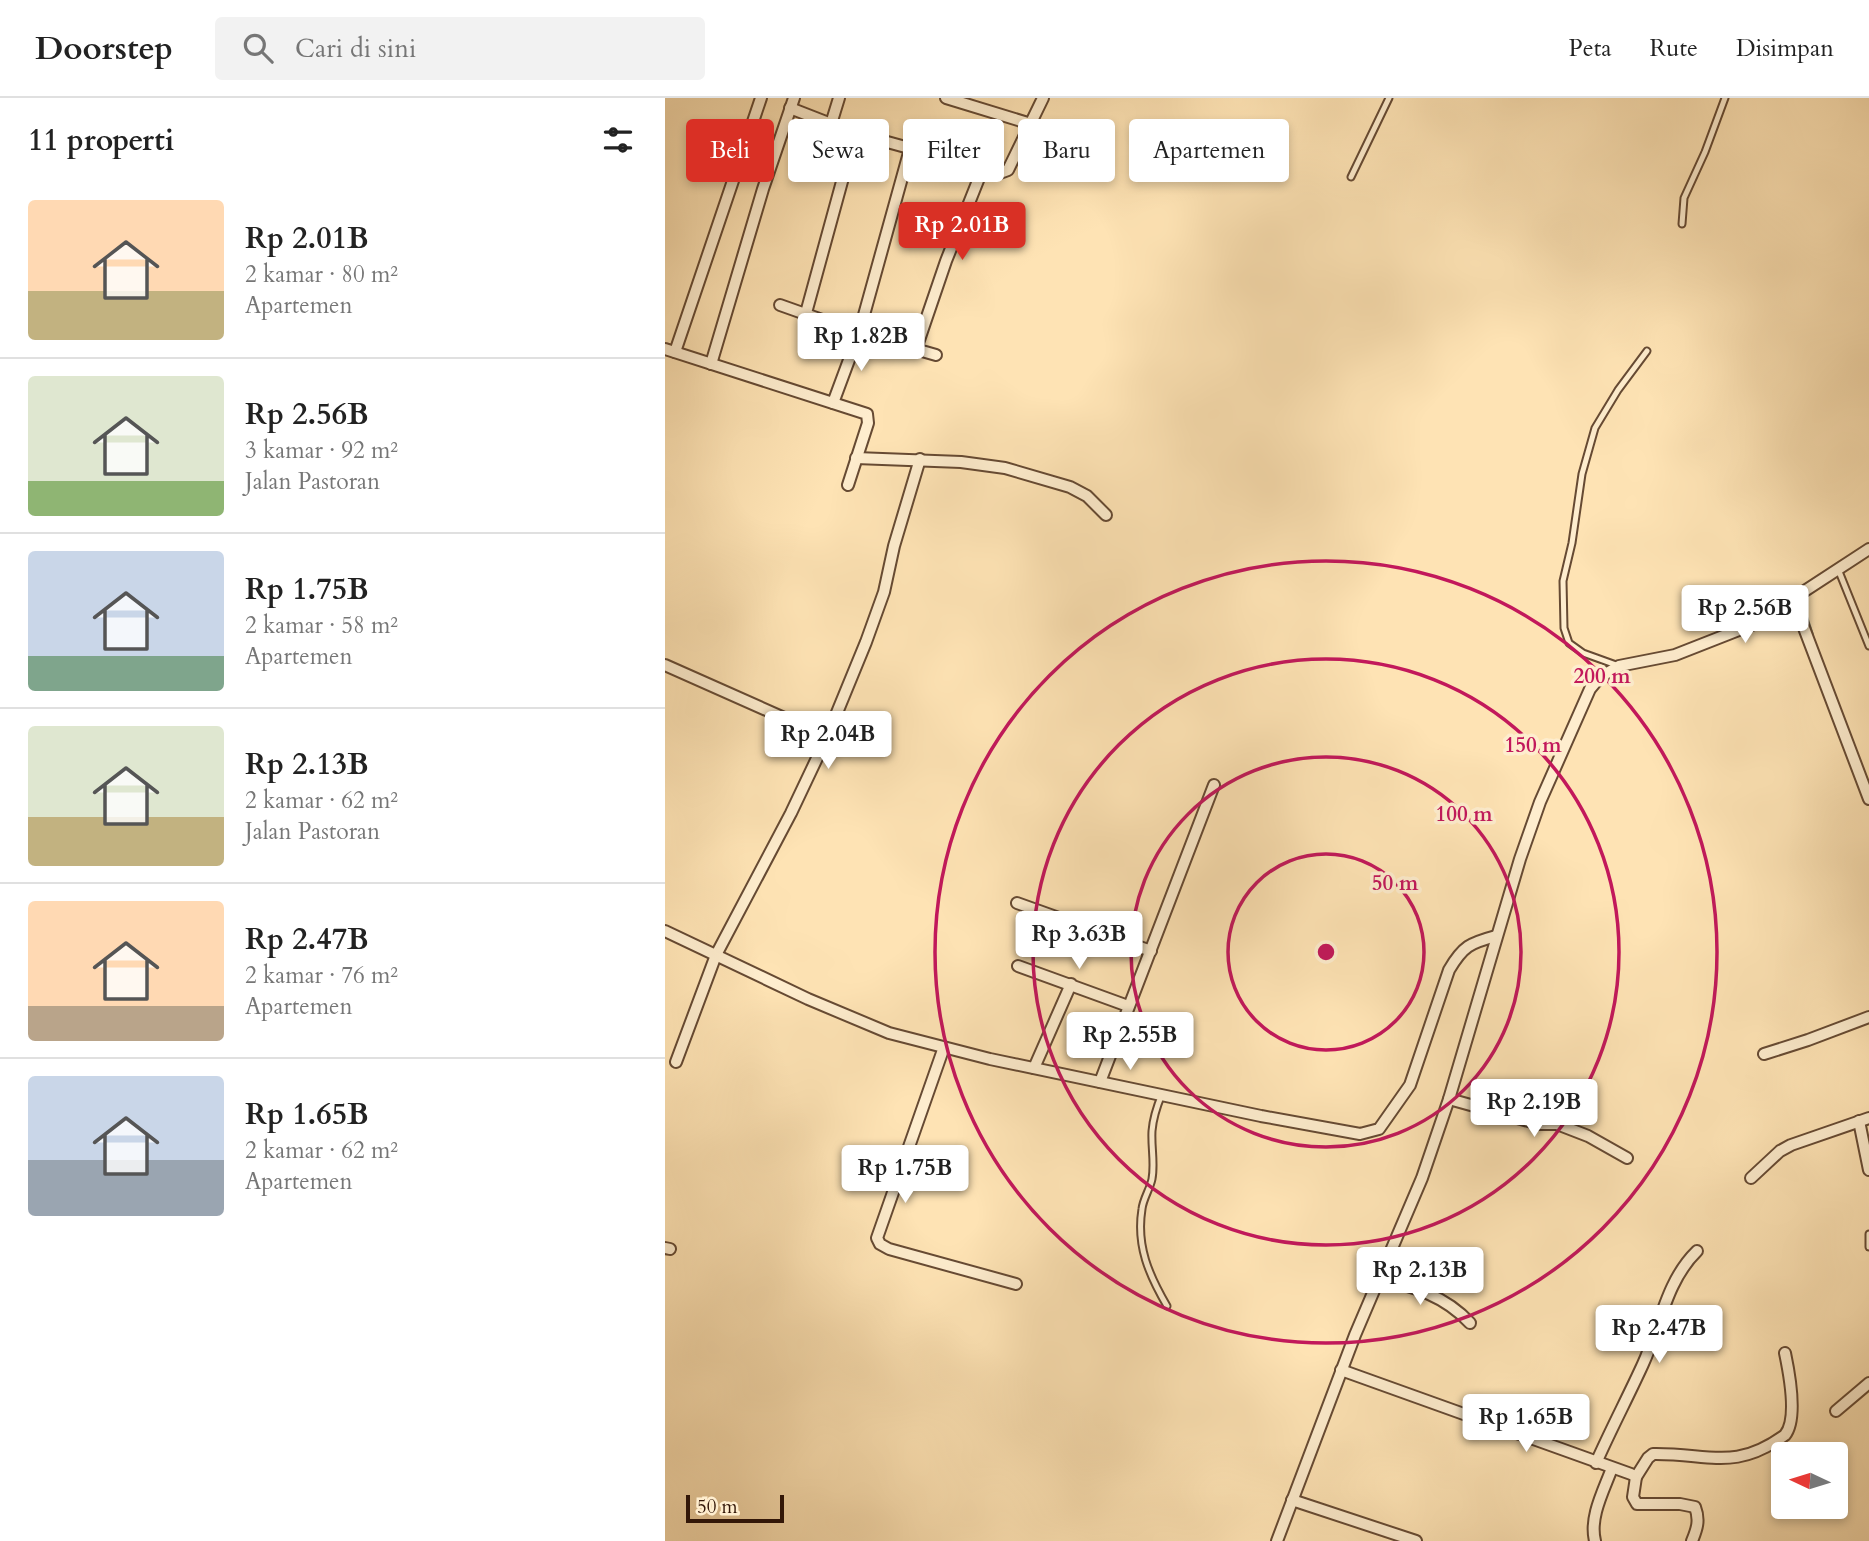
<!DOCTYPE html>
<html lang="id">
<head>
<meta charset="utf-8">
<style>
	:root { --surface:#fff; --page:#f2f2f2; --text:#222; --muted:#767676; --line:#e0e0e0; --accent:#d93025 }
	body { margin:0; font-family:Cardo,serif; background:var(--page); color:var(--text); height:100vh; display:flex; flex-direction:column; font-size:26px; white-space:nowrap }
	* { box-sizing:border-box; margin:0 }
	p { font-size:23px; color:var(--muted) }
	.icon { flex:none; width:38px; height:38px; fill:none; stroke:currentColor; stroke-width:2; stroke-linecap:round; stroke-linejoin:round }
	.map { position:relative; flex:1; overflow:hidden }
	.sheet { display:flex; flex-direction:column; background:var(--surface); width:665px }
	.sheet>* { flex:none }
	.guide { position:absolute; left:21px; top:21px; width:665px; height:63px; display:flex; gap:14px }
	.needle { width:46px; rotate:274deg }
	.controls { position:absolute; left:1106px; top:1344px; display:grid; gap:14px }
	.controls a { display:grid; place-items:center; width:77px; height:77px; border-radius:7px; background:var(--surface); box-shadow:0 4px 10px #0003; font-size:35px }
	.scale { position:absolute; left:21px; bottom:18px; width:98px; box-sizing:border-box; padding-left:7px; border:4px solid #331708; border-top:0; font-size:19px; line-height:24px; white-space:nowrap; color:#331708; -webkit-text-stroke:5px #feedce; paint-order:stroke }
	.price { position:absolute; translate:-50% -60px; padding:0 16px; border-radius:7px; background:#fff; color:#222; font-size:23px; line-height:46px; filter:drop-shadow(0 2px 4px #0008) }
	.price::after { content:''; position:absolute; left:50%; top:42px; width:21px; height:16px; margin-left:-10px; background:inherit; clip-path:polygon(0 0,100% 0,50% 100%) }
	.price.on { background:var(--accent); color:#fff }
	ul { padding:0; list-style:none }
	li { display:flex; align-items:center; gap:21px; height:175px; padding:0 28px }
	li+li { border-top:2px solid var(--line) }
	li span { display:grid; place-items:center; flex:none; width:196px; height:140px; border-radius:7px; color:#555 }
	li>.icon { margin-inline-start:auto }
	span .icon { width:84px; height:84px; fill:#fffc; stroke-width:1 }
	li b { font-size:30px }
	h2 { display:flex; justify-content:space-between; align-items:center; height:84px; padding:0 28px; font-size:30px }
	.tag { padding:0 24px; border-radius:7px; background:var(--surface); box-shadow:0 4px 10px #0003; font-size:24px; line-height:63px }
	.tag.on { background:var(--accent); color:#fff }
	header { display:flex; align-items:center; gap:42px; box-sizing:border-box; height:98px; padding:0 35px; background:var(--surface); border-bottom:2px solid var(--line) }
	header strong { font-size:33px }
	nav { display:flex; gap:38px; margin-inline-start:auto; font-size:24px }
	.search { width:490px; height:63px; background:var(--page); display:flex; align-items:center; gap:18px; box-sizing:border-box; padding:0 24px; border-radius:7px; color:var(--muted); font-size:26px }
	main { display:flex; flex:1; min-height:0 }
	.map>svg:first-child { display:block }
</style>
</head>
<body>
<header>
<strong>Doorstep</strong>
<div class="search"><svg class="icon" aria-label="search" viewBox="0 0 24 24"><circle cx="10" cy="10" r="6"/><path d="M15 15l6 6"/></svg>Cari di sini</div>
<nav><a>Peta</a><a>Rute</a><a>Disimpan</a></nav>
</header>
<main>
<section class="sheet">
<h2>11 properti<svg class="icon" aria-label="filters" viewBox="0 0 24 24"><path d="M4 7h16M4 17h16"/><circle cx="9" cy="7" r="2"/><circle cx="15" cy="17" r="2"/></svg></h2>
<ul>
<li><span style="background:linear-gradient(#ffd9b3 65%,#c2b280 0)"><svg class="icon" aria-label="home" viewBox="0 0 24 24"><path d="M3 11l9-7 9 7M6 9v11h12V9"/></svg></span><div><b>Rp 2.01B</b><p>2 kamar · 80 m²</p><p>Apartemen</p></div></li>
<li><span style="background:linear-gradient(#dfe7d0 75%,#8fb573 0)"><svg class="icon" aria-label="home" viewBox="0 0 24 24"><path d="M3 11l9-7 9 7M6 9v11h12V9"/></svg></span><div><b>Rp 2.56B</b><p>3 kamar · 92 m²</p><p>Jalan Pastoran</p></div></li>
<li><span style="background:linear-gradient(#c9d6e8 75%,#7fa58c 0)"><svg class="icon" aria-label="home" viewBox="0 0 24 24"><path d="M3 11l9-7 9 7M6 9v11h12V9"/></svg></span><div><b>Rp 1.75B</b><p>2 kamar · 58 m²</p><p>Apartemen</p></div></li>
<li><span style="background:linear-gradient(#dfe7d0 65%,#c2b280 0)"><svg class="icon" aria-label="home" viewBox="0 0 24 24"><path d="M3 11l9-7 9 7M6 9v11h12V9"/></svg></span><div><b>Rp 2.13B</b><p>2 kamar · 62 m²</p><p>Jalan Pastoran</p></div></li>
<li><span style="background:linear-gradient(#ffd9b3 75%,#b9a48a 0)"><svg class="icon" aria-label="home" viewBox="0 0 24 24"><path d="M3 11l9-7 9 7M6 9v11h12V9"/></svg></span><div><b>Rp 2.47B</b><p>2 kamar · 76 m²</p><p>Apartemen</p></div></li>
<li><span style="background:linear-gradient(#c9d6e8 60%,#9aa5b1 0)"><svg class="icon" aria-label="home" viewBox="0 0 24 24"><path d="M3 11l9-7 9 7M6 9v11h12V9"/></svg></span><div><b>Rp 1.65B</b><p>2 kamar · 62 m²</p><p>Apartemen</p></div></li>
</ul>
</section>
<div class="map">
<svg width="1204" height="1443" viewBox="0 0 1204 1443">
	<rect width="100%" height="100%" fill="#fee3b4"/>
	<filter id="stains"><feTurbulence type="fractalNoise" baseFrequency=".00286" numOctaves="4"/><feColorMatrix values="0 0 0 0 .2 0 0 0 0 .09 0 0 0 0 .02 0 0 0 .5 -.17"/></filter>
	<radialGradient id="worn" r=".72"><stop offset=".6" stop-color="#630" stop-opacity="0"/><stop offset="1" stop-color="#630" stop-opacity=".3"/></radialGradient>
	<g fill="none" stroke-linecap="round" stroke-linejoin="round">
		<path stroke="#757c67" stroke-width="3.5" d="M1139 512 1147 536"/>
		<defs>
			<g id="service">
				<path d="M686 79 724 0"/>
				<path d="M1017 126 1019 100 1040 54 1060 0"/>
				<path d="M1173 471 1204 548"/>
				<path d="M954 568 918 555 904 545 899 530 898 483 907 445 917 376 930 330 953 292 982 253"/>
				<path d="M497 996C492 1008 488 1020 487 1033 486 1049 490 1065 487 1081 485 1091 478 1101 477 1111 471 1148 484 1177 502 1208"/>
				<path d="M1204 1136V1149"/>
			</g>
			<g id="minor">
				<path d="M174 0 166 26 175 31 335 75 343 72 378 0"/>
				<path d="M281 0 366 26"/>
				<path d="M125 10 166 26"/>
				<path d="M115 207 194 235 271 257"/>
				<path d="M141 215 190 36"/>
				<path d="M0 251 202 316 203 325 183 387"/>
				<path d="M251 251 281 163 318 70"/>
				<path d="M10 254 96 0"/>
				<path d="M46 266 98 91 129 0"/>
				<path d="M168 305 194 235 245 51"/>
				<path d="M191 360 296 364 340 370 405 389 422 398 441 417"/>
				<path d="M1128 501 1204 701"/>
				<path d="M0 567 162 639"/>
				<path d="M352 805 486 853"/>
				<path d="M0 833 143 901 224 935 325 961 596 1018 695 1036 714 1031 745 987 784 872C798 848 805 845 831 838"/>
				<path d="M353 868 463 908"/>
				<path d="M279 949 212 1140 215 1146 224 1151 351 1186"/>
				<path d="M1099 956 1143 942 1204 919"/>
				<path d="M11 964 51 857 126 715 162 639 201 544 219 494 229 448 255 361"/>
				<path d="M369 970 406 886"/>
				<path d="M435 984 549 687"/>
				<path d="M784 1001 874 1026H892L923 1038 962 1060"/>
				<path d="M1194 1023 1204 1072"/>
				<path d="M1086 1080 1115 1053 1126 1047 1204 1020"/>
				<path d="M0 1150 5 1151"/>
				<path d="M714 1181C748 1188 780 1198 805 1225"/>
				<path d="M676 1272 966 1376 971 1379 968 1399 972 1406H1015L1030 1409C1035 1422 1032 1431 1027 1443"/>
				<path d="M1171 1313 1204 1285"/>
				<path d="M931 1365C946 1331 963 1299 978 1266 995 1229 1001 1183 1032 1153"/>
				<path d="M971 1379 983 1360 988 1356C1044 1355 1069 1374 1120 1337 1133 1321 1124 1274 1120 1255"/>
				<path d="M627 1402 751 1443"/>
				<path d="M612 1443 690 1237 757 1080 784 1001 855 761 875 704 925 591 935 579 954 568 1010 557 1089 526 1204 451"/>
				<path d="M930 1443C924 1419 939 1392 947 1370"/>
			</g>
		</defs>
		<use href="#service" stroke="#664a33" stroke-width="9"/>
		<use href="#minor" stroke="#664a33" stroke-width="14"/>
		<use href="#service" stroke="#feedce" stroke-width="5"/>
		<use href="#minor" stroke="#feedce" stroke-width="10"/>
	</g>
	<g fill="none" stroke="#c2185b" stroke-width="3.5">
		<circle cx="661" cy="854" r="98"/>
		<circle cx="661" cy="854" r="195"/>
		<circle cx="661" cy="854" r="293"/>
		<circle cx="661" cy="854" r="391"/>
	</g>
	<circle cx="661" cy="854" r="10" fill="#c2185b" stroke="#feedce" stroke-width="3.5"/>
	<g font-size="21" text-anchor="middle" font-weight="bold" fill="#c2185b" stroke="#feedce" stroke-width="7" stroke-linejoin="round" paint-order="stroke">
		<text x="937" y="585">200 m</text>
		<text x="868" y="654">150 m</text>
		<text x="799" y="723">100 m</text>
		<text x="730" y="792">50 m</text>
	</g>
	<rect width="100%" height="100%" filter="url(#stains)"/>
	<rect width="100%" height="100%" fill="url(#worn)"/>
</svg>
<div class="controls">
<a><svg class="needle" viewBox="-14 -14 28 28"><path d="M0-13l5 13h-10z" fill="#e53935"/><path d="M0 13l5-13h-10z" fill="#767676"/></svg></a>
</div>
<div class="scale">50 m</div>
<b class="price on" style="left:297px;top:164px">Rp 2.01B</b>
<b class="price" style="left:196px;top:275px">Rp 1.82B</b>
<b class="price" style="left:1080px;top:547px">Rp 2.56B</b>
<b class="price" style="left:163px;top:673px">Rp 2.04B</b>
<b class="price" style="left:414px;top:873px">Rp 3.63B</b>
<b class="price" style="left:465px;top:974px">Rp 2.55B</b>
<b class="price" style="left:869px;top:1041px">Rp 2.19B</b>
<b class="price" style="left:240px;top:1107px">Rp 1.75B</b>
<b class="price" style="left:755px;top:1209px">Rp 2.13B</b>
<b class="price" style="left:994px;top:1267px">Rp 2.47B</b>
<b class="price" style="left:861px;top:1356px">Rp 1.65B</b>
<div class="guide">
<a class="tag on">Beli</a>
<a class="tag">Sewa</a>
<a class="tag">Filter</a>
<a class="tag">Baru</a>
<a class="tag">Apartemen</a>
</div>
</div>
</main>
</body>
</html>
